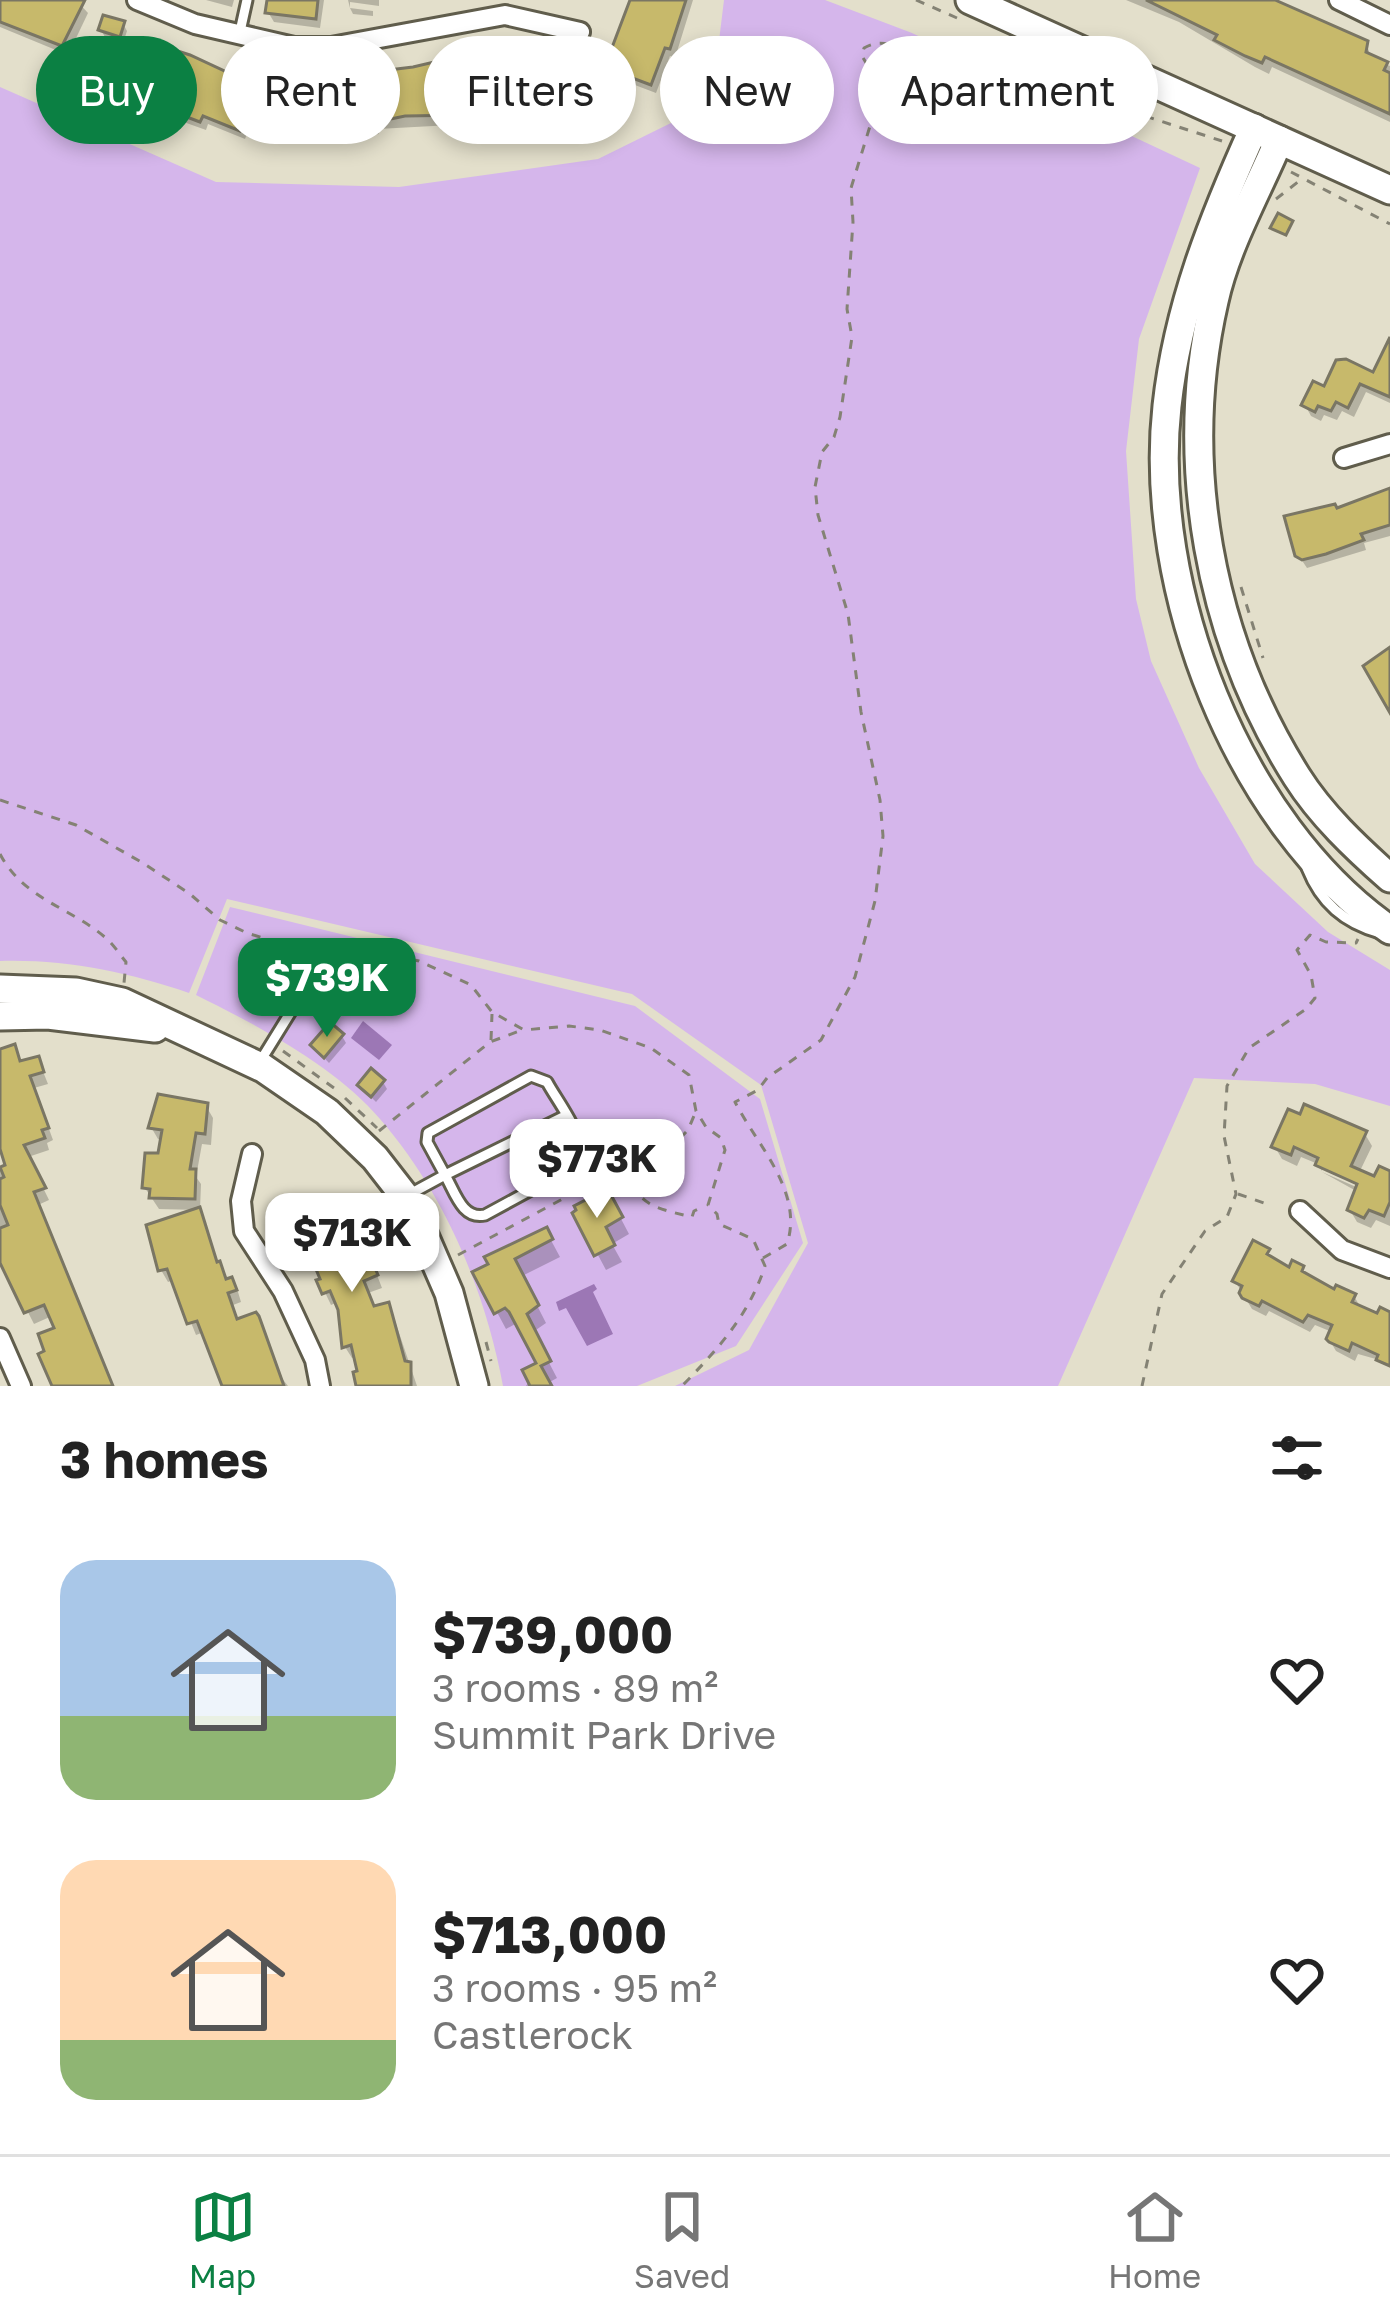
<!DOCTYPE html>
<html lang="en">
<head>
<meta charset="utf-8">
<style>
	:root { --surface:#fff; --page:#f2f2f2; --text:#222; --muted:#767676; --line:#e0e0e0; --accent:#0b8043 }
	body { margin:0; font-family:"Golos Text",sans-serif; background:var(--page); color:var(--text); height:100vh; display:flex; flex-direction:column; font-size:45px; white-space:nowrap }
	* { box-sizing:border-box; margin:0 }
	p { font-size:39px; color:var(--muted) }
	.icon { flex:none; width:66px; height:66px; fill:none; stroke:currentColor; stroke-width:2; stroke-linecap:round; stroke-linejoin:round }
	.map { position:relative; height:1386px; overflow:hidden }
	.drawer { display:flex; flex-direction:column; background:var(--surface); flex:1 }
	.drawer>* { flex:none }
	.top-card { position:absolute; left:36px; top:36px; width:1320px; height:108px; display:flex; gap:24px }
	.price { position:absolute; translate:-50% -102px; padding:0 27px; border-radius:24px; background:#fff; color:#222; font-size:39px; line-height:78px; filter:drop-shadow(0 3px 6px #0008) }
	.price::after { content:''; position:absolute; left:50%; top:72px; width:36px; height:27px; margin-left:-18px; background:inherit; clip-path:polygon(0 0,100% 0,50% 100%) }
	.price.active { background:var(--accent); color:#fff }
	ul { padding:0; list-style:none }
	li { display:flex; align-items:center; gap:36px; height:300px; padding:0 60px }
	li span { display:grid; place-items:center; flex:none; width:336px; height:240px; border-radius:36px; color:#555 }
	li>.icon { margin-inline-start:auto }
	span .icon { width:144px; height:144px; fill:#fffc; stroke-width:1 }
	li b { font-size:51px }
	h2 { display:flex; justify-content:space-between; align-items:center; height:144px; padding:0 60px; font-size:51px }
	.chip { padding:0 42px; border-radius:54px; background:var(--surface); box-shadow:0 6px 18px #0003; font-size:42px; line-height:108px }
	.chip.active { background:var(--accent); color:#fff }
	.tabs { display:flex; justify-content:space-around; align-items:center; height:168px; border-top:3px solid var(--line); background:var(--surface); font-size:33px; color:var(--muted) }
	.tabs a { display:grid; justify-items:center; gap:6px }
	.tabs .active { color:var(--accent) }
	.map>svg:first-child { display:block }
</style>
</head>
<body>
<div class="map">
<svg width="1390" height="1386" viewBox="0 0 1390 1386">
	<rect width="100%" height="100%" fill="#e3dfcb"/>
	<g fill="#d5b6eb">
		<path d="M724 0H825L912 33 1200 168 1139 339 1126 451 1136 599 1151 661 1199 768 1255 864 1328 932 1390 970V1106L1315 1084 1194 1078 1058 1386H675L749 1350 808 1243 761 1085 632 994 227 899 189 993C128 972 65 959 0 961V87L216 182 399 187 598 159 673 122 718 49Z"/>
		<path d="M230 907 635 1006 760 1099 803 1243 736 1346 637 1386H503C485 1290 445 1194 380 1119 336 1067 257 1025 196 995Z"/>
	</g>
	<g fill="#9c77b5">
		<path d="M363 1021 392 1045 379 1060 351 1038Z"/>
		<path d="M594 1284 597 1289 593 1292 613 1334 587 1346 566 1308 559 1311 556 1302Z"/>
	</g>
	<g fill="#0003">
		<path d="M0 0H76L88 13 68 55 0 27Z"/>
		<path d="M206 0H234L232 7Z"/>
		<path d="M270 0H324L320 28 274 22 268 12Z"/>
		<path d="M348 0H379V6L350 2V8Z"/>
		<path d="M632 0H693L675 58 670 56 656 93 619 79 612 133 572 129V134L556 133 554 129 513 126 509 119 469 115 470 124 378 129 379 134 320 143 317 138 280 143 274 133 449 62 455 72 458 96 604 77Z"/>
		<path d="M1126 0H1269L1366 44 1372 58 1390 66V122L1272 67 1269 74 1255 67 1179 22Z"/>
		<path d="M350 8 373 11V16L353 14Z"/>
		<path d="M123 24 127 31 123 43 105 37 101 30Z"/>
		<path d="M124 85 255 88 261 98 245 139 208 124 206 130 164 115 159 105 130 95Z"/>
		<path d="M1390 361V403L1366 392 1354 417 1342 411 1337 420 1324 415 1321 421 1311 416 1305 405 1325 390 1375 376Z"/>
		<path d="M1390 492V536L1364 543 1366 550 1307 568 1301 559 1336 512Z"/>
		<path d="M342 1036 346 1043 329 1063 313 1046Z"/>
		<path d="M13 1048 21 1064 38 1059 48 1084 34 1088 53 1140 47 1143 49 1150 28 1157 49 1200 38 1205 112 1386H61L48 1353 58 1329 52 1316 34 1324 0 1257V1171L9 1166 0 1141V1053Z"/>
		<path d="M383 1082 387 1089 376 1102 360 1086Z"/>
		<path d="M206 1106 213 1118 211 1145 202 1144 196 1177 201 1184 200 1210 159 1209 145 1188 160 1156 163 1140 158 1139 151 1127Z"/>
		<path d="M1365 1134 1372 1146 1359 1173 1376 1180 1390 1172V1226L1376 1220 1371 1228 1357 1222 1350 1210 1358 1192 1322 1172 1370 1193 1372 1188 1322 1165V1171L1318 1164 1301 1157 1297 1166 1282 1159 1275 1147Z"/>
		<path d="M609 1196 629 1234 612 1244 622 1262 606 1270 576 1214Z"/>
		<path d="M200 1212 218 1265 238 1292 241 1302 233 1305 238 1322 288 1386H227L204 1332 196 1335 174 1280 168 1282 161 1270Z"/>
		<path d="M284 1214 353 1251 377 1275 382 1288 368 1293 374 1309 387 1306 394 1318 417 1386H357V1357L352 1358 345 1347 338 1302 331 1305 320 1282 327 1259 320 1244 303 1252Z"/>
		<path d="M546 1231 560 1257 522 1276 546 1323 533 1332 557 1378 548 1383 549 1386H526L540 1364 517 1323 506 1329 476 1273Z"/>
		<path d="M1267 1251 1273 1262 1290 1271 1302 1268 1308 1278 1335 1293 1354 1296 1362 1310 1378 1317 1386 1310 1390 1312V1363L1358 1354 1355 1361 1336 1351 1329 1339 1332 1332 1315 1325 1310 1332 1269 1311 1266 1316 1252 1309 1235 1281Z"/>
	</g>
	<g fill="#c7b96b" stroke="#7a7664" stroke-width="3">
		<path d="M0 0H85L62 46 0 22Z"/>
		<path d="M267 0H318L316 19 265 13Z"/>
		<path d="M630 0H686L670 49 665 48 651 85 614 71 608 124 568 120V125L547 123V120L504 117 505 111 465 107 466 115 405 116 333 131 311 134V129L271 134 264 85 413 67 451 58 455 93 483 91 486 61 602 74Z"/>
		<path d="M1146 0H1275L1368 41 1366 52 1388 62 1384 70 1390 73V114L1265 57 1262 63 1245 56 1214 40 1217 35Z"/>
		<path d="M103 15 125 21 120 37 98 30Z"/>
		<path d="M137 38 190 55 257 86 240 131 203 116 200 122 155 105 158 98 121 85Z"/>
		<path d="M1278 213 1293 221 1286 235 1270 228Z"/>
		<path d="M1390 337V397L1360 384 1348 408 1336 402 1331 411 1318 406 1315 412 1301 405 1313 381 1324 386 1336 360 1346 359 1373 372Z"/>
		<path d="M1390 488V525L1361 534 1364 540 1326 554 1302 560 1295 556 1284 516 1335 504 1337 508Z"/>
		<path d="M1390 647V713L1363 666Z"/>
		<path d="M330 1022 344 1034 324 1058 310 1045Z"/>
		<path d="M15 1044 20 1061 39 1056 44 1072 30 1076 49 1128 42 1130 45 1138 24 1145 46 1188 34 1192 113 1386H52L38 1354 44 1351 38 1334 54 1328 44 1305 24 1313 0 1263V1228L8 1225 0 1205V1179L4 1177 0 1167 5 1165 0 1149V1049Z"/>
		<path d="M371 1068 385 1080 371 1097 357 1085Z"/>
		<path d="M158 1094 208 1103 205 1134 196 1133 190 1169H196L195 1199 149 1198 150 1189 142 1188 145 1153H158L162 1130 148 1128Z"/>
		<path d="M1304 1104 1367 1131 1351 1166 1374 1176 1379 1166 1390 1171V1202L1384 1216 1369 1210 1364 1218 1347 1210 1357 1184 1315 1165 1318 1158 1294 1147 1291 1155 1271 1147 1288 1109 1300 1114Z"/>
		<path d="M603 1191 605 1195 610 1193 623 1217 606 1227 615 1245 594 1256 572 1213 576 1210 574 1206Z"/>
		<path d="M323 1195 326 1202 332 1200 353 1248 361 1245 367 1261 371 1259 378 1275 364 1281 374 1306 389 1302 405 1361 411 1362V1386H356L353 1372 357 1371 351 1345 342 1348 338 1310 330 1291 322 1294 316 1280 320 1279 313 1262 323 1258 312 1233 294 1242 280 1212Z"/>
		<path d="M200 1207 217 1262 220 1261 226 1279 232 1277 237 1290 228 1293 237 1319 256 1312 259 1316 284 1386H222L197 1321 187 1324 167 1269 158 1271 146 1225Z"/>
		<path d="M547 1227 553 1239 515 1259 539 1305 527 1314 551 1361 541 1366 552 1386H530L522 1370 536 1363 509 1312 505 1308 494 1314 472 1272 488 1264 484 1257Z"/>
		<path d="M1253 1240 1270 1249 1267 1254 1289 1267 1292 1260 1304 1266 1302 1271 1334 1289 1336 1285 1356 1294 1352 1302 1377 1313 1380 1307 1390 1312V1366L1376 1360 1378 1355 1352 1343 1349 1351 1329 1342 1326 1339 1332 1325 1308 1315 1303 1322 1262 1301 1259 1306 1242 1298 1239 1293 1242 1286 1232 1281Z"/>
	</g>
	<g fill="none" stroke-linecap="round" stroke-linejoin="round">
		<defs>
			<g id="lane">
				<path d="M239 36 247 0"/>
				<path d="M1307 868C1321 903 1344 923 1380 933"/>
				<path d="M248 982 295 1005 261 1060"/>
				<path d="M410 1194 445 1175C455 1192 462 1220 485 1215L577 1165C592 1144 558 1103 547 1082L531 1076 428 1133 427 1142 445 1175 565 1116"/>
			</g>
			<g id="street">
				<path d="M137 0 195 24 294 47H331L505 15 580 32"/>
				<path d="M1339 0 1390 25"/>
				<path d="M1344 458 1390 444"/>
				<path d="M252 1154 241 1201 244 1231 283 1291 315 1360 320 1386"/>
				<path d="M1300 1211 1342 1250 1390 1268"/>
				<path d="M0 1338 21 1386"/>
			</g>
			<g id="secondary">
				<path d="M970 0 1390 190"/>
				<path d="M1254 128C1213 219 1178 306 1167 406 1147 588 1237 824 1390 930"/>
				<path d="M1279 140C1257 192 1226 246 1214 301 1177 462 1209 638 1297 777 1321 815 1356 848 1390 878"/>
				<path d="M0 989 76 992 122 1002 263 1068 327 1112 375 1158 410 1203 449 1293 474 1386"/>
				<path d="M0 1016 48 1015 155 1028"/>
			</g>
		</defs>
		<use href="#lane" stroke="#605d4c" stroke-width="15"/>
		<use href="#street" stroke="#605d4c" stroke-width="24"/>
		<use href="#secondary" stroke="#605d4c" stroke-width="33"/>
		<g stroke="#848274" stroke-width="3" stroke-dasharray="9 9" stroke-linecap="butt">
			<path d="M916 0 957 18"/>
			<path d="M1003 40 1063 79 1120 108 1222 141"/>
			<path d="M1291 172 1390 224"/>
			<path d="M1276 199 1303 178"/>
			<path d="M1241 587 1263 658"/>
			<path d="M0 800 76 825 143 863 190 894 220 920 247 933 316 954 391 955 419 961 471 985 492 1012 524 1030 569 1026 600 1030 651 1048 689 1075 696 1111 706 1127 721 1138 725 1150 708 1205 717 1214 719 1224 753 1239 765 1266C749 1315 718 1349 682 1386"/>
			<path d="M0 854C24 900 71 907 107 939 114 945 120 955 126 962L124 983"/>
			<path d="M491 1040 492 1014"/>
			<path d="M283 1051 338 1091"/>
			<path d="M345 1098 377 1128"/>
			<path d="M379 1131 490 1042 522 1030"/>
			<path d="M622 1169C643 1207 651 1207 692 1217L694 1211 705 1206"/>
			<path d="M1238 1194 1267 1204"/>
			<path d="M458 1255 628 1164 668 1151 688 1130 696 1111"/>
			<path d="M763 1258 787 1244C804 1192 757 1145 735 1102L758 1090 767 1078 821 1040 855 977 875 901 883 836 880 800 861 712 848 614 818 515 815 487 822 452 834 437 840 417 852 337 847 309 853 222 851 188 874 113 868 66 862 56 864 48C890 33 903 57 927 63 940 66 953 69 966 72L983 62 987 34"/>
			<path d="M486 1342 491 1361"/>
			<path d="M1142 1386 1162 1294 1205 1231 1227 1217 1236 1194 1224 1136 1227 1086 1249 1048 1306 1009 1315 998 1311 975 1297 950 1310 935 1326 942 1356 943 1358 939"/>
		</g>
		<use href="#lane" stroke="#fff" stroke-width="9"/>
		<use href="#street" stroke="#fff" stroke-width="18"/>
		<use href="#secondary" stroke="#fff" stroke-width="27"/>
	</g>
</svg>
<b class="price active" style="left:327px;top:1040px">$739K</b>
<b class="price" style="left:597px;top:1221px">$773K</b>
<b class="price" style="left:352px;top:1295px">$713K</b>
<div class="top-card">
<a class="chip active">Buy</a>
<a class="chip">Rent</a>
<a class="chip">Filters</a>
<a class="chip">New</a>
<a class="chip">Apartment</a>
</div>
</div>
<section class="drawer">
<h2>3 homes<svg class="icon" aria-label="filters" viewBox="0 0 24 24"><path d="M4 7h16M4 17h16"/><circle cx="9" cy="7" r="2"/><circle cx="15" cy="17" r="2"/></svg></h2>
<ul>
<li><span style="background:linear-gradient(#a9c7e8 65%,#8fb573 0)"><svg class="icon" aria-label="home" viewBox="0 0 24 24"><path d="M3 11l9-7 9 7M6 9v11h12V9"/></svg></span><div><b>$739,000</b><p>3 rooms · 89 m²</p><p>Summit Park Drive</p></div><svg class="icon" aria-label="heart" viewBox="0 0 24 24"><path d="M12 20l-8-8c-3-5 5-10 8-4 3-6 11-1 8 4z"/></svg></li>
<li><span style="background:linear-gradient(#ffd9b3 75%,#8fb573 0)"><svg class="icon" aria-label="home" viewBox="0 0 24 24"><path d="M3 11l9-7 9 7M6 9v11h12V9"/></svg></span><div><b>$713,000</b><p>3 rooms · 95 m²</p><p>Castlerock</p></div><svg class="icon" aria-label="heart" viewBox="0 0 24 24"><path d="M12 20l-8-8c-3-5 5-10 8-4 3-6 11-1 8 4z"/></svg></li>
</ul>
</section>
<nav class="tabs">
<a class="active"><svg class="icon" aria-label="map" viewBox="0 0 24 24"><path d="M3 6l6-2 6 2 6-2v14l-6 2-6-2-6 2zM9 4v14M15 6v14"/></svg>Map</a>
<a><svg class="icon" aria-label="saved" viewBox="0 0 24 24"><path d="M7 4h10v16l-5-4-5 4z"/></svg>Saved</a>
<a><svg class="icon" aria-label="home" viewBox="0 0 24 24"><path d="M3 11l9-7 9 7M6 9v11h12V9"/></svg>Home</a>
</nav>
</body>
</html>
